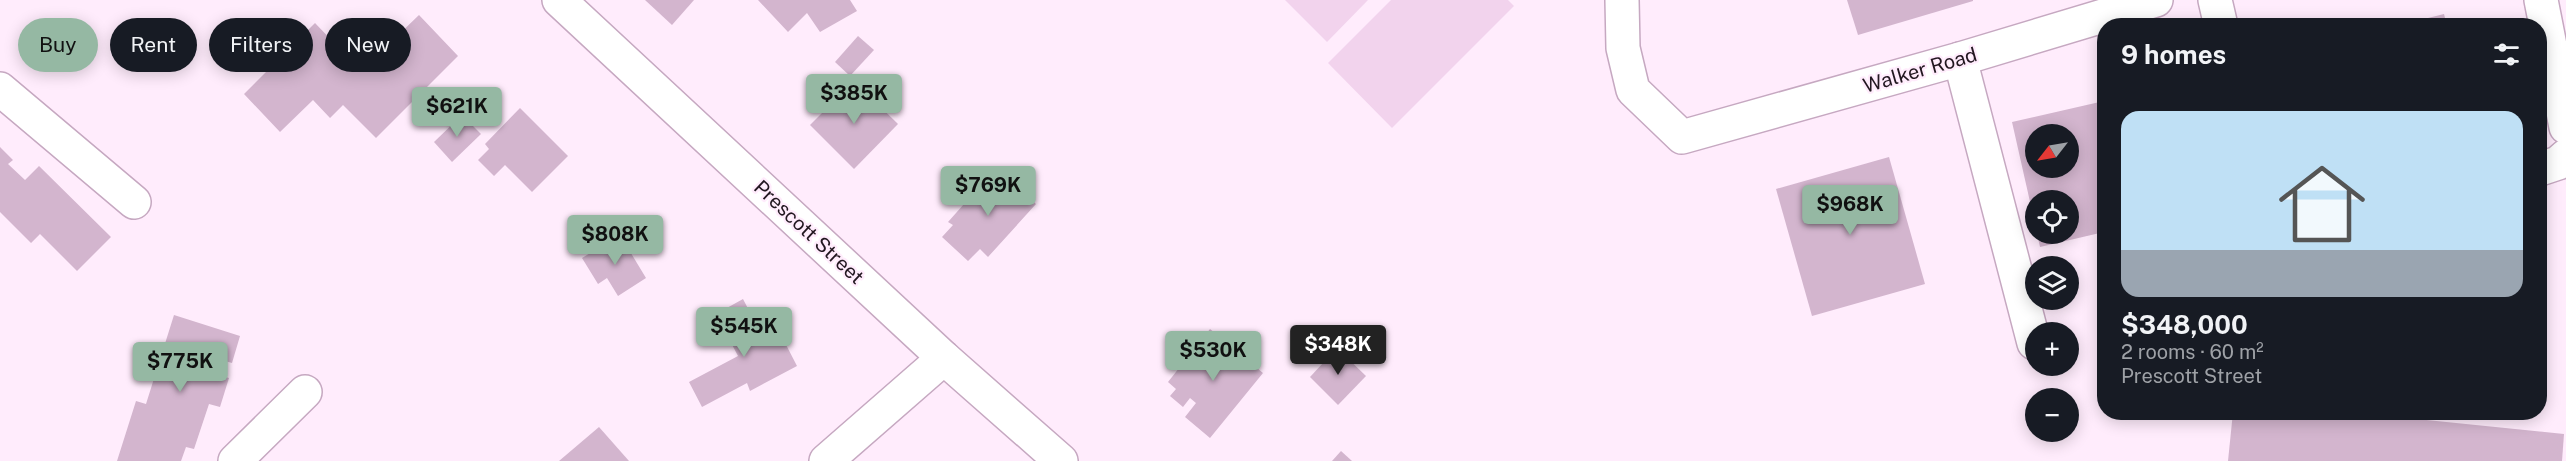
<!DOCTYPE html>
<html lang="en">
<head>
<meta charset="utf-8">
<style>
	:root { --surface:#171b24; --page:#242831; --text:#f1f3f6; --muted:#9ea1a6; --accent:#95b8a3 }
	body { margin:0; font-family:"Public Sans",sans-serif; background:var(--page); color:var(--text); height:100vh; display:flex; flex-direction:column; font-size:22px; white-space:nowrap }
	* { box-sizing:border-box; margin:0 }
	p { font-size:20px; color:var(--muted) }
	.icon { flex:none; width:33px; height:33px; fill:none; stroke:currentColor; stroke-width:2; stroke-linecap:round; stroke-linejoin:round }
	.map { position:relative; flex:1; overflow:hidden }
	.sheet { position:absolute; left:2097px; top:18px; width:450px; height:402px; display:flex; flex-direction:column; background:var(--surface); border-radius:24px; box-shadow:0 3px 15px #0003 }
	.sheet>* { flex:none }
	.top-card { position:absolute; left:18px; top:18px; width:570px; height:54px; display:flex; gap:12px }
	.needle { width:39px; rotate:239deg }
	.controls { position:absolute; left:2025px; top:124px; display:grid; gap:12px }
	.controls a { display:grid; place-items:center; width:54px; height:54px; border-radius:50%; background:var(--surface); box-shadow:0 3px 15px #0003; font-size:30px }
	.price { position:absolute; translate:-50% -51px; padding:0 14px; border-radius:6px; background:var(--accent); color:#111; font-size:20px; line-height:39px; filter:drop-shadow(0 2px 3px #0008) }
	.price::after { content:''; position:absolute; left:50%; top:36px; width:18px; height:14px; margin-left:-9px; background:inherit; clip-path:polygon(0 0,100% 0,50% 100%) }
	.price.on { background:#222; color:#fff }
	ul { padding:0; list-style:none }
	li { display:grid; align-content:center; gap:12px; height:318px; padding:0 24px }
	li span { display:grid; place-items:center; height:186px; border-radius:18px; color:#555 }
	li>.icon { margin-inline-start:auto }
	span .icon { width:108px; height:108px; fill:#fffc; stroke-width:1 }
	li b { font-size:26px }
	h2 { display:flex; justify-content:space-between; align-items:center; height:72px; padding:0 24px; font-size:26px }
	.chip { padding:0 21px; border-radius:27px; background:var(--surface); box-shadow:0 3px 15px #0003; font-size:21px; line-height:54px }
	.chip.on { background:var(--accent); color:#111 }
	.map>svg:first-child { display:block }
</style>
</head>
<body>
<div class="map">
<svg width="2566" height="461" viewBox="0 0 2566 461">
	<rect width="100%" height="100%" fill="#ffecfc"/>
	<g fill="#f2d3ed">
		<path d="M1285 0H1368L1327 42Z"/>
		<path d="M1391 0H1508L1514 6 1392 128 1328 63Z"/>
	</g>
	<g fill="#d3b5ce" fill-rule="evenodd">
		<path d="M645 0H694L672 25Z"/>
		<path d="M758 0H850L857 11 820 32 807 13 788 32Z"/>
		<path d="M1847 0H1973V1L1858 35Z"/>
		<path d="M2444 14 2447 26H2401L2400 25Z"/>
		<path d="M419 15 458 56 376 138 343 105 330 118 313 100 280 132 244 94 315 23 361 71Z"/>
		<path d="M858 36 874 50 850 76 835 62Z"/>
		<path d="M854 81 898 124 854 169 810 125Z"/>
		<path d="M2104 101V232L2040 247 2037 234H2068V201H2036L2035 224 2012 122ZM2036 135H2068V168H2036Z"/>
		<path d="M520 108 568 156 532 192 505 165 494 176 478 160 489 149 485 144Z"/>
		<path d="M462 115 481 134 452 162 434 142Z"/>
		<path d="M0 147 13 160 8 164 25 180 39 166 111 237 77 271 40 234 31 243 0 212Z"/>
		<path d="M1889 157 1925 284 1812 316 1776 189Z"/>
		<path d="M996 168 1036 204 988 257 980 249 968 261 942 237 953 225 948 222Z"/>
		<path d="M620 235 646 278 618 296 607 278 598 284 582 258Z"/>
		<path d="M743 299 766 343 781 335 797 366 750 391 747 383 702 407 689 382 738 356 716 314Z"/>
		<path d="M174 315 240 336 232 363 225 361 220 375 229 378 220 407 209 404 194 449 186 447 181 461H117L136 401 146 404Z"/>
		<path d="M1210 329 1263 373 1210 438 1185 417 1196 403 1190 398 1183 407 1170 396 1176 389 1168 382Z"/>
		<path d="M1337 348 1366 376 1338 405 1310 377Z"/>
		<path d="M2233 412H2348L2564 434 2562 461H2228Z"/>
		<path d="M599 427 629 461H559Z"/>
		<path d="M1341 451 1352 461H1332Z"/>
	</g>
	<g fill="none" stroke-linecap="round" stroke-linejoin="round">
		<defs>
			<g id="minor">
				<path d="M559 0 944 358 1061 461"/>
				<path d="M1622 0 1623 48 1633 90 1682 137 1960 59 2156 0"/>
				<path d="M2215 0 2221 26"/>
				<path d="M2541 0 2566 127"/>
				<path d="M1960 59 2034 343"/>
				<path d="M0 89 134 202"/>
				<path d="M2540 169 2558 163 2566 156"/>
				<path d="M235 461 305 392"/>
				<path d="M826 461 944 358"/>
			</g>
		</defs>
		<use href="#minor" stroke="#c6a8c1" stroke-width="36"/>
		<use href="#minor" stroke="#fff" stroke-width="33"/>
	</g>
	<g text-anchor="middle" stroke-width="4.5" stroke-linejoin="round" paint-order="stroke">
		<g font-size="20" fill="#221720" stroke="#ffecfc">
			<text transform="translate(1920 70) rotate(-16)" y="7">Walker Road</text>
			<text transform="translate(809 232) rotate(43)" y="7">Prescott Street</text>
		</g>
	</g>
</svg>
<div class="controls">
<a><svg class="needle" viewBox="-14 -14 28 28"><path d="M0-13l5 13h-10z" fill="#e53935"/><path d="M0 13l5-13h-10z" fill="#9ea1a6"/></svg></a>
<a><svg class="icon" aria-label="locate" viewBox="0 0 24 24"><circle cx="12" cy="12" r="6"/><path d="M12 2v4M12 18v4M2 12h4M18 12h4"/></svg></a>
<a><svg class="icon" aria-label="layers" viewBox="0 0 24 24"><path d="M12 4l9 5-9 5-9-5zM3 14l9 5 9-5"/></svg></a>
<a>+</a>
<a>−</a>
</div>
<b class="price" style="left:854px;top:125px">$385K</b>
<b class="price" style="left:457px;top:138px">$621K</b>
<b class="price" style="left:988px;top:217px">$769K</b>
<b class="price" style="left:1850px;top:236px">$968K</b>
<b class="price" style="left:615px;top:266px">$808K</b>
<b class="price" style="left:744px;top:358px">$545K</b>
<b class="price on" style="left:1338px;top:376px">$348K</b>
<b class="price" style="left:1213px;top:382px">$530K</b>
<b class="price" style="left:180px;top:393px">$775K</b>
<div class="top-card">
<a class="chip on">Buy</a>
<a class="chip">Rent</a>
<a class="chip">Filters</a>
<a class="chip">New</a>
</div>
<section class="sheet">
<h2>9 homes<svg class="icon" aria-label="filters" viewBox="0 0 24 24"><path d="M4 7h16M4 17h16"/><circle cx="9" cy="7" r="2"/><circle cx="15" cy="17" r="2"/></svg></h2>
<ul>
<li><span style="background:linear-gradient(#bfe0f5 75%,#9aa5b1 0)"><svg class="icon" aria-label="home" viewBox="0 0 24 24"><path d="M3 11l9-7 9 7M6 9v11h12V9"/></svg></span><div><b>$348,000</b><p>2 rooms · 60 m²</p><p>Prescott Street</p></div></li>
</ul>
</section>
</div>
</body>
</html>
